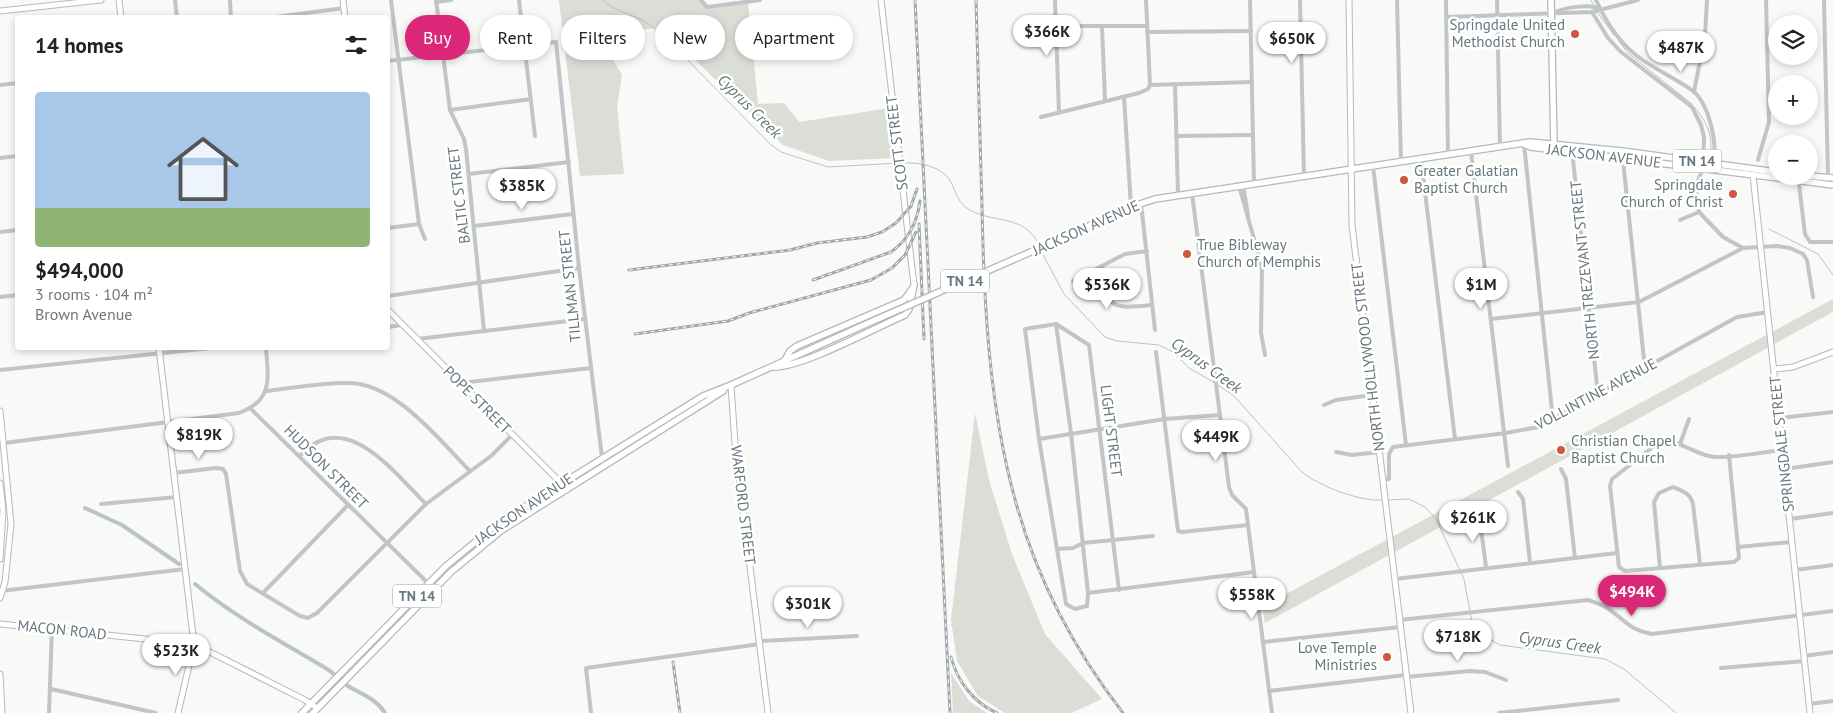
<!DOCTYPE html>
<html lang="en">
<head>
<meta charset="utf-8">
<style>
	:root { --surface:#fff; --page:#f2f2f2; --text:#222; --muted:#767676; --line:#e0e0e0; --accent:#db2777 }
	body { margin:0; font-family:"PT Sans",sans-serif; background:var(--page); color:var(--text); height:100vh; display:flex; flex-direction:column; font-size:19px; white-space:nowrap }
	* { box-sizing:border-box; margin:0 }
	p { font-size:16px; color:var(--muted) }
	.icon { flex:none; width:28px; height:28px; fill:none; stroke:currentColor; stroke-width:2; stroke-linecap:round; stroke-linejoin:round }
	.map { position:relative; flex:1; overflow:hidden }
	.details { position:absolute; left:15px; top:15px; width:375px; height:335px; display:flex; flex-direction:column; background:var(--surface); border-radius:5px; box-shadow:0 2px 8px #0003 }
	.details>* { flex:none }
	.hud { position:absolute; left:405px; top:15px; width:475px; height:45px; display:flex; gap:10px }
	.tools { position:absolute; left:1768px; top:15px; display:grid; gap:10px }
	.tools a { display:grid; place-items:center; width:50px; height:50px; border-radius:50%; background:var(--surface); box-shadow:0 2px 8px #0003; font-size:25px }
	.price { position:absolute; translate:-50% -42px; padding:0 11px; border-radius:18px; background:#fff; color:#222; font-size:16px; line-height:32px; filter:drop-shadow(0 1px 2px #0008) }
	.price::after { content:''; position:absolute; left:50%; top:30px; width:15px; height:11px; margin-left:-8px; background:inherit; clip-path:polygon(0 0,100% 0,50% 100%) }
	.price.current { background:var(--accent); color:#fff }
	ul { padding:0; list-style:none }
	li { display:grid; align-content:center; gap:10px; height:265px; padding:0 20px }
	li+li { border-top:1px solid var(--line) }
	li span { display:grid; place-items:center; height:155px; border-radius:5px; color:#555 }
	li>.icon { margin-inline-start:auto }
	span .icon { width:90px; height:90px; fill:#fffc; stroke-width:1 }
	li b { font-size:21px }
	h2 { display:flex; justify-content:space-between; align-items:center; height:60px; padding:0 20px; font-size:21px }
	.chip { padding:0 18px; border-radius:22px; background:var(--surface); box-shadow:0 2px 8px #0003; font-size:18px; line-height:45px }
	.chip.current { background:var(--accent); color:#fff }
	.map>svg:first-child { display:block }
</style>
</head>
<body>
<div class="map">
<svg width="1833" height="713" viewBox="0 0 1833 713">
	<rect width="100%" height="100%" fill="#f9f9f7"/>
	<g fill="#daded7">
		<path d="M559 0H701L707 7 748 2 758 104 784 103 799 122 890 108 896 158 829 161 783 145 661 27 599 36 622 75 617 107 624 174 580 176Z"/>
		<path d="M1833 299V312L1265 623 1262 607Z"/>
		<path d="M975 413 989 480 1012 554 1045 634 1102 699 1071 713H1005L978 696 957 661 951 620Z"/>
		<path d="M951 673 969 701 987 713H953Z"/>
	</g>
	<g fill="none" stroke-linecap="round" stroke-linejoin="round">
		<g stroke="#b8c4c7" stroke-width="1">
			<path d="M603 0 610 6 644 21 662 34 770 144 781 152 828 167 899 163"/>
			<path d="M1591 0 1594 6"/>
			<path d="M1597 12 1614 35"/>
			<path d="M1618 40 1628 53 1692 104"/>
			<path d="M1694 107C1706 120 1715 138 1709 156L1712 159"/>
			<path d="M903 163C919 162 942 166 951 182 956 192 958 204 970 210 995 224 1025 214 1039 245"/>
			<path d="M1769 229 1818 254 1833 275"/>
			<path d="M1040 249 1064 294 1105 337 1117 341 1159 345 1173 352 1189 368 1215 383"/>
			<path d="M1218 385 1233 395 1302 472C1319 486 1360 502 1383 500"/>
			<path d="M1387 500 1409 499 1425 507 1436 519 1464 579 1472 622 1481 634 1500 645 1605 659 1624 669 1676 713"/>
		</g>
		<g stroke="#b8c4c7" stroke-width="4">
			<path d="M85 508 122 525 179 564"/>
			<path d="M195 584C235 617 282 642 327 669 335 674 341 681 348 686 361 694 377 699 385 713"/>
		</g>
		<defs>
			<g id="secondary">
				<path d="M119 0 121 18"/>
				<path d="M343 0 345 18"/>
				<path d="M881 0 914 285"/>
				<path d="M1349 0 1352 225 1411 713"/>
				<path d="M0 11 101 0"/>
				<path d="M1753 175 1810 713"/>
				<path d="M388 310 567 489"/>
				<path d="M159 348 194 644 178 713"/>
				<path d="M1775 369 1793 367 1833 352"/>
				<path d="M731 385 735 444 768 713"/>
				<path d="M0 411 11 524 5 582 0 598"/>
				<path d="M0 483 3 511 0 559"/>
				<path d="M0 624 194 644 305 700 317 708"/>
				<path d="M0 674 2 713"/>
			</g>
			<g id="primary">
				<path d="M1551 0 1554 145"/>
				<path d="M1524 144 1531 147 1833 185"/>
				<path d="M1809 176 1833 178"/>
				<path d="M1058 240 1131 207 1155 199 1530 142 1622 151 1776 172"/>
				<path d="M785 360 790 351 797 346 904 300 912 289"/>
				<path d="M773 367C804 367 872 329 905 315L909 309 914 285"/>
				<path d="M302 713 446 566 497 524 703 396 731 385 873 321"/>
				<path d="M313 713 451 572 502 530 723 391"/>
			</g>
		</defs>
		<use href="#secondary" stroke="#b4b9bd" stroke-width="7"/>
		<use href="#primary" stroke="#b3b8bb" stroke-width="8"/>
		<g stroke="#c1c5c8" stroke-width="4">
			<path d="M175 0 177 18"/>
			<path d="M230 0 231 18"/>
			<path d="M391 0 419 224 425 239"/>
			<path d="M436 0 450 110 464 139 466 149 484 331"/>
			<path d="M519 0 535 136"/>
			<path d="M701 0 707 7 760 0"/>
			<path d="M1055 0 1059 113"/>
			<path d="M1146 0 1150 85"/>
			<path d="M1250 0 1254 183"/>
			<path d="M1300 0 1304 176"/>
			<path d="M1397 0 1401 162"/>
			<path d="M1446 0 1448 155"/>
			<path d="M1497 0 1500 148"/>
			<path d="M1596 0C1605 20 1619 42 1637 56 1654 69 1675 78 1693 91 1709 104 1718 144 1713 163L1703 168"/>
			<path d="M1824 0 1828 178"/>
			<path d="M436 2 451 0"/>
			<path d="M1592 12 1608 38 1621 52 1692 107 1701 125 1704 137 1703 168 1696 186 1699 212 1723 237 1743 248"/>
			<path d="M1552 13C1563 8 1589 3 1600 9"/>
			<path d="M1447 17 1592 12 1638 0"/>
			<path d="M268 18 344 8"/>
			<path d="M1056 26H1147"/>
			<path d="M1102 26 1105 100"/>
			<path d="M1147 32 1251 31"/>
			<path d="M388 61 556 42 579 268 603 466"/>
			<path d="M1175 84 1178 195"/>
			<path d="M0 85 18 83"/>
			<path d="M1694 92 1705 35 1707 0"/>
			<path d="M1124 97 1131 207"/>
			<path d="M450 110 531 99"/>
			<path d="M1041 117 1139 93 1148 89 1150 85 1252 82"/>
			<path d="M1176 136 1253 135"/>
			<path d="M1524 144 1553 420"/>
			<path d="M1572 150 1598 395"/>
			<path d="M1622 151 1645 369"/>
			<path d="M1471 152 1508 466"/>
			<path d="M0 158 18 156"/>
			<path d="M1421 159 1455 439"/>
			<path d="M1758 160 1769 122 1766 0"/>
			<path d="M1373 166 1406 445"/>
			<path d="M469 174 569 162"/>
			<path d="M1798 176 1805 234 1810 242H1833"/>
			<path d="M1243 185 1248 215"/>
			<path d="M1239 186 1262 267 1261 333 1265 355"/>
			<path d="M1192 193 1229 487 1232 495 1246 509 1272 713"/>
			<path d="M1141 203 1155 330"/>
			<path d="M1680 220 1699 212"/>
			<path d="M474 226 573 214"/>
			<path d="M388 228 419 224"/>
			<path d="M0 232 18 230"/>
			<path d="M1102 266C1107 309 1110 309 1152 305"/>
			<path d="M1073 281 1125 254 1147 251"/>
			<path d="M388 296 579 268"/>
			<path d="M0 297 18 295"/>
			<path d="M1491 319 1639 302 1743 248 1777 246 1790 248 1803 254 1807 260 1813 297"/>
			<path d="M1056 324 1071 433 1088 593"/>
			<path d="M388 327 402 325"/>
			<path d="M417 339 585 319"/>
			<path d="M1156 352 1178 531 1182 532 1248 525"/>
			<path d="M0 370 211 348"/>
			<path d="M461 383 591 368"/>
			<path d="M266 391C294 388 322 382 350 383 396 384 440 441 470 471"/>
			<path d="M1324 405 1336 400 1372 395"/>
			<path d="M250 408 434 589"/>
			<path d="M1780 418 1833 412"/>
			<path d="M1039 439 1165 419 1219 415"/>
			<path d="M4 443 239 413C274 400 268 378 266 348"/>
			<path d="M1680 444 1689 419"/>
			<path d="M1336 452 1352 455 1379 452"/>
			<path d="M1729 455 1739 558 1734 562 1625 571 1619 567 1610 486 1612 479 1659 442C1680 438 1695 456 1715 457 1734 458 1763 452 1783 450"/>
			<path d="M300 456C345 405 394 473 426 504"/>
			<path d="M1561 469 1566 479 1575 558"/>
			<path d="M1785 469 1833 462"/>
			<path d="M174 473 216 468 223 469 226 474 240 571 247 584 300 616 308 618 317 613 426 504 491 456 512 435"/>
			<path d="M1383 480 1389 479V454L1393 447 1506 433 1538 427 1737 317 1768 312"/>
			<path d="M1518 492 1523 499 1530 563"/>
			<path d="M101 504 177 497"/>
			<path d="M1477 515 1480 521 1486 567"/>
			<path d="M1790 519 1833 513"/>
			<path d="M1738 547 1792 542"/>
			<path d="M1057 549 1073 548 1083 543 1153 536"/>
			<path d="M1660 568 1654 502 1659 493 1673 487C1683 491 1690 493 1693 504L1700 564"/>
			<path d="M1795 570 1833 565"/>
			<path d="M1395 579 1617 553"/>
			<path d="M1119 590 1089 345 1056 324 1025 329 1039 439 1066 604 1075 609 1087 606 1088 593 1254 572"/>
			<path d="M1 591 185 569"/>
			<path d="M263 593 348 505"/>
			<path d="M1399 620 1588 600C1594 602 1601 604 1607 608 1626 620 1627 629 1652 634L1833 611"/>
			<path d="M760 641 857 636"/>
			<path d="M1264 642 1400 627"/>
			<path d="M1804 656 1833 652"/>
			<path d="M1721 668 1805 661"/>
			<path d="M1406 677 1470 671 1485 672 1506 680"/>
			<path d="M51 689 156 713"/>
			<path d="M1269 691 1406 675"/>
			<path d="M1809 704 1833 701"/>
			<path d="M49 713 52 628"/>
			<path d="M591 713 586 668 760 644"/>
			<path d="M1499 713 1618 700"/>
		</g>
		<use href="#secondary" stroke="#fff" stroke-width="5"/>
		<use href="#primary" stroke="#fff" stroke-width="5.5"/>
		<defs>
			<g id="rail">
				<path d="M915 0 950 713"/>
				<path d="M976 0C978 69 980 138 982 207 984 306 989 407 1016 503 1037 579 1075 651 1123 713"/>
				<path d="M919 224 924 339"/>
				<path d="M629 270 790 250 817 243 867 237 882 232 896 223 911 206 917 189"/>
				<path d="M813 280 891 252C909 239 917 223 920 201"/>
				<path d="M635 334 728 321 749 313 871 280 892 268 905 255 916 232"/>
				<path d="M951 657C957 681 974 703 997 713"/>
				<path d="M673 662 680 713"/>
			</g>
		</defs>
		<use href="#rail" stroke="#a1a8ac" stroke-width="3"/>
		<use href="#rail" stroke="#fff" stroke-width="1" stroke-dasharray="4" stroke-linecap="butt"/>
		<defs>
			<path id="primary-bridge" d="M873 321 1058 240"/>
		</defs>
		<use href="#primary-bridge" stroke="#b3b8bb" stroke-width="8" stroke-linecap="butt"/>
		<use href="#primary-bridge" stroke="#fff" stroke-width="5.5"/>
	</g>
	<g fill="#d15640" stroke="#fff" stroke-width="2">
		<circle cx="1575" cy="34" r="5"/>
		<circle cx="1404" cy="180" r="5"/>
		<circle cx="1733" cy="194" r="5"/>
		<circle cx="1187" cy="254" r="5"/>
		<circle cx="1561" cy="450" r="5"/>
		<circle cx="1387" cy="657" r="5"/>
	</g>
	<g text-anchor="middle" stroke-width="5" stroke-linejoin="round" paint-order="stroke">
		<g fill="#fff" stroke="#95a0a5" stroke-width="1">
			<rect x="1673" y="149.5" width="48" height="23" rx="4"/>
			<rect x="941" y="269.5" width="48" height="23" rx="4"/>
			<rect x="393" y="584.5" width="48" height="23" rx="4"/>
		</g>
		<g font-size="14" font-weight="bold" fill="#67777f">
			<text x="1697" y="166">TN 14</text>
			<text x="965" y="286">TN 14</text>
			<text x="417" y="601">TN 14</text>
		</g>
		<g font-size="15" fill="#67777f" stroke="#fff" text-anchor="end">
			<text x="1565" y="30">Springdale United<tspan x="1565" dy="17">Methodist Church</tspan></text>
			<text x="1414" y="176" text-anchor="start">Greater Galatian<tspan x="1414" dy="17">Baptist Church</tspan></text>
			<text x="1723" y="190">Springdale<tspan x="1723" dy="17">Church of Christ</tspan></text>
			<text x="1197" y="250" text-anchor="start">True Bibleway<tspan x="1197" dy="17">Church of Memphis</tspan></text>
			<text x="1571" y="446" text-anchor="start">Christian Chapel<tspan x="1571" dy="17">Baptist Church</tspan></text>
			<text x="1377" y="653">Love Temple<tspan x="1377" dy="17">Ministries</tspan></text>
		</g>
		<g font-size="15" fill="#67777f" stroke="#fff">
			<text transform="translate(897 143) rotate(-97)" y="5">SCOTT STREET</text>
			<text transform="translate(1604 156) rotate(7)" y="5">JACKSON AVENUE</text>
			<text transform="translate(459 195) rotate(-97)" y="5">BALTIC STREET</text>
			<text transform="translate(1086 228) rotate(-24)" y="5">JACKSON AVENUE</text>
			<text transform="translate(1585 270) rotate(-96)" y="5">NORTH TREZEVANT STREET</text>
			<text transform="translate(570 286) rotate(-96)" y="5">TILLMAN STREET</text>
			<text transform="translate(1368 357) rotate(-97)" y="5">NORTH HOLLYWOOD STREET</text>
			<text transform="translate(1596 394) rotate(-28)" y="5">VOLLINTINE AVENUE</text>
			<text transform="translate(477 400) rotate(45)" y="5">POPE STREET</text>
			<text transform="translate(1111 431) rotate(83)" y="5">LIGHT STREET</text>
			<text transform="translate(1782 444) rotate(-96)" y="5">SPRINGDALE STREET</text>
			<text transform="translate(326 467) rotate(45)" y="5">HUDSON STREET</text>
			<text transform="translate(743 505) rotate(83)" y="5">WARFORD STREET</text>
			<text transform="translate(524 509) rotate(-34)" y="5">JACKSON AVENUE</text>
			<text transform="translate(62 630) rotate(6)" y="5">MACON ROAD</text>
		</g>
		<g font-size="16" font-style="italic" fill="#627578" stroke="#fff">
			<text transform="translate(750 106) rotate(45)" y="6">Cyprus Creek</text>
			<text transform="translate(1207 365) rotate(36)" y="6">Cyprus Creek</text>
			<text transform="translate(1560 642) rotate(8)" y="6">Cyprus Creek</text>
		</g>
	</g>
</svg>
<div class="tools">
<a><svg class="icon" aria-label="layers" viewBox="0 0 24 24"><path d="M12 4l9 5-9 5-9-5zM3 14l9 5 9-5"/></svg></a>
<a>+</a>
<a>−</a>
</div>
<b class="price" style="left:1047px;top:57px">$366K</b>
<b class="price" style="left:1292px;top:64px">$650K</b>
<b class="price" style="left:1681px;top:73px">$487K</b>
<b class="price" style="left:522px;top:211px">$385K</b>
<b class="price" style="left:1107px;top:310px">$536K</b>
<b class="price" style="left:1481px;top:310px">$1M</b>
<b class="price" style="left:199px;top:460px">$819K</b>
<b class="price" style="left:1216px;top:462px">$449K</b>
<b class="price" style="left:1473px;top:543px">$261K</b>
<b class="price current" style="left:1632px;top:617px">$494K</b>
<b class="price" style="left:1252px;top:620px">$558K</b>
<b class="price" style="left:808px;top:629px">$301K</b>
<b class="price" style="left:1458px;top:662px">$718K</b>
<b class="price" style="left:176px;top:676px">$523K</b>
<div class="hud">
<a class="chip current">Buy</a>
<a class="chip">Rent</a>
<a class="chip">Filters</a>
<a class="chip">New</a>
<a class="chip">Apartment</a>
</div>
<section class="details">
<h2>14 homes<svg class="icon" aria-label="filters" viewBox="0 0 24 24"><path d="M4 7h16M4 17h16"/><circle cx="9" cy="7" r="2"/><circle cx="15" cy="17" r="2"/></svg></h2>
<ul>
<li><span style="background:linear-gradient(#a9c7e8 75%,#8fb573 0)"><svg class="icon" aria-label="home" viewBox="0 0 24 24"><path d="M3 11l9-7 9 7M6 9v11h12V9"/></svg></span><div><b>$494,000</b><p>3 rooms · 104 m²</p><p>Brown Avenue</p></div></li>
</ul>
</section>
</div>
</body>
</html>
